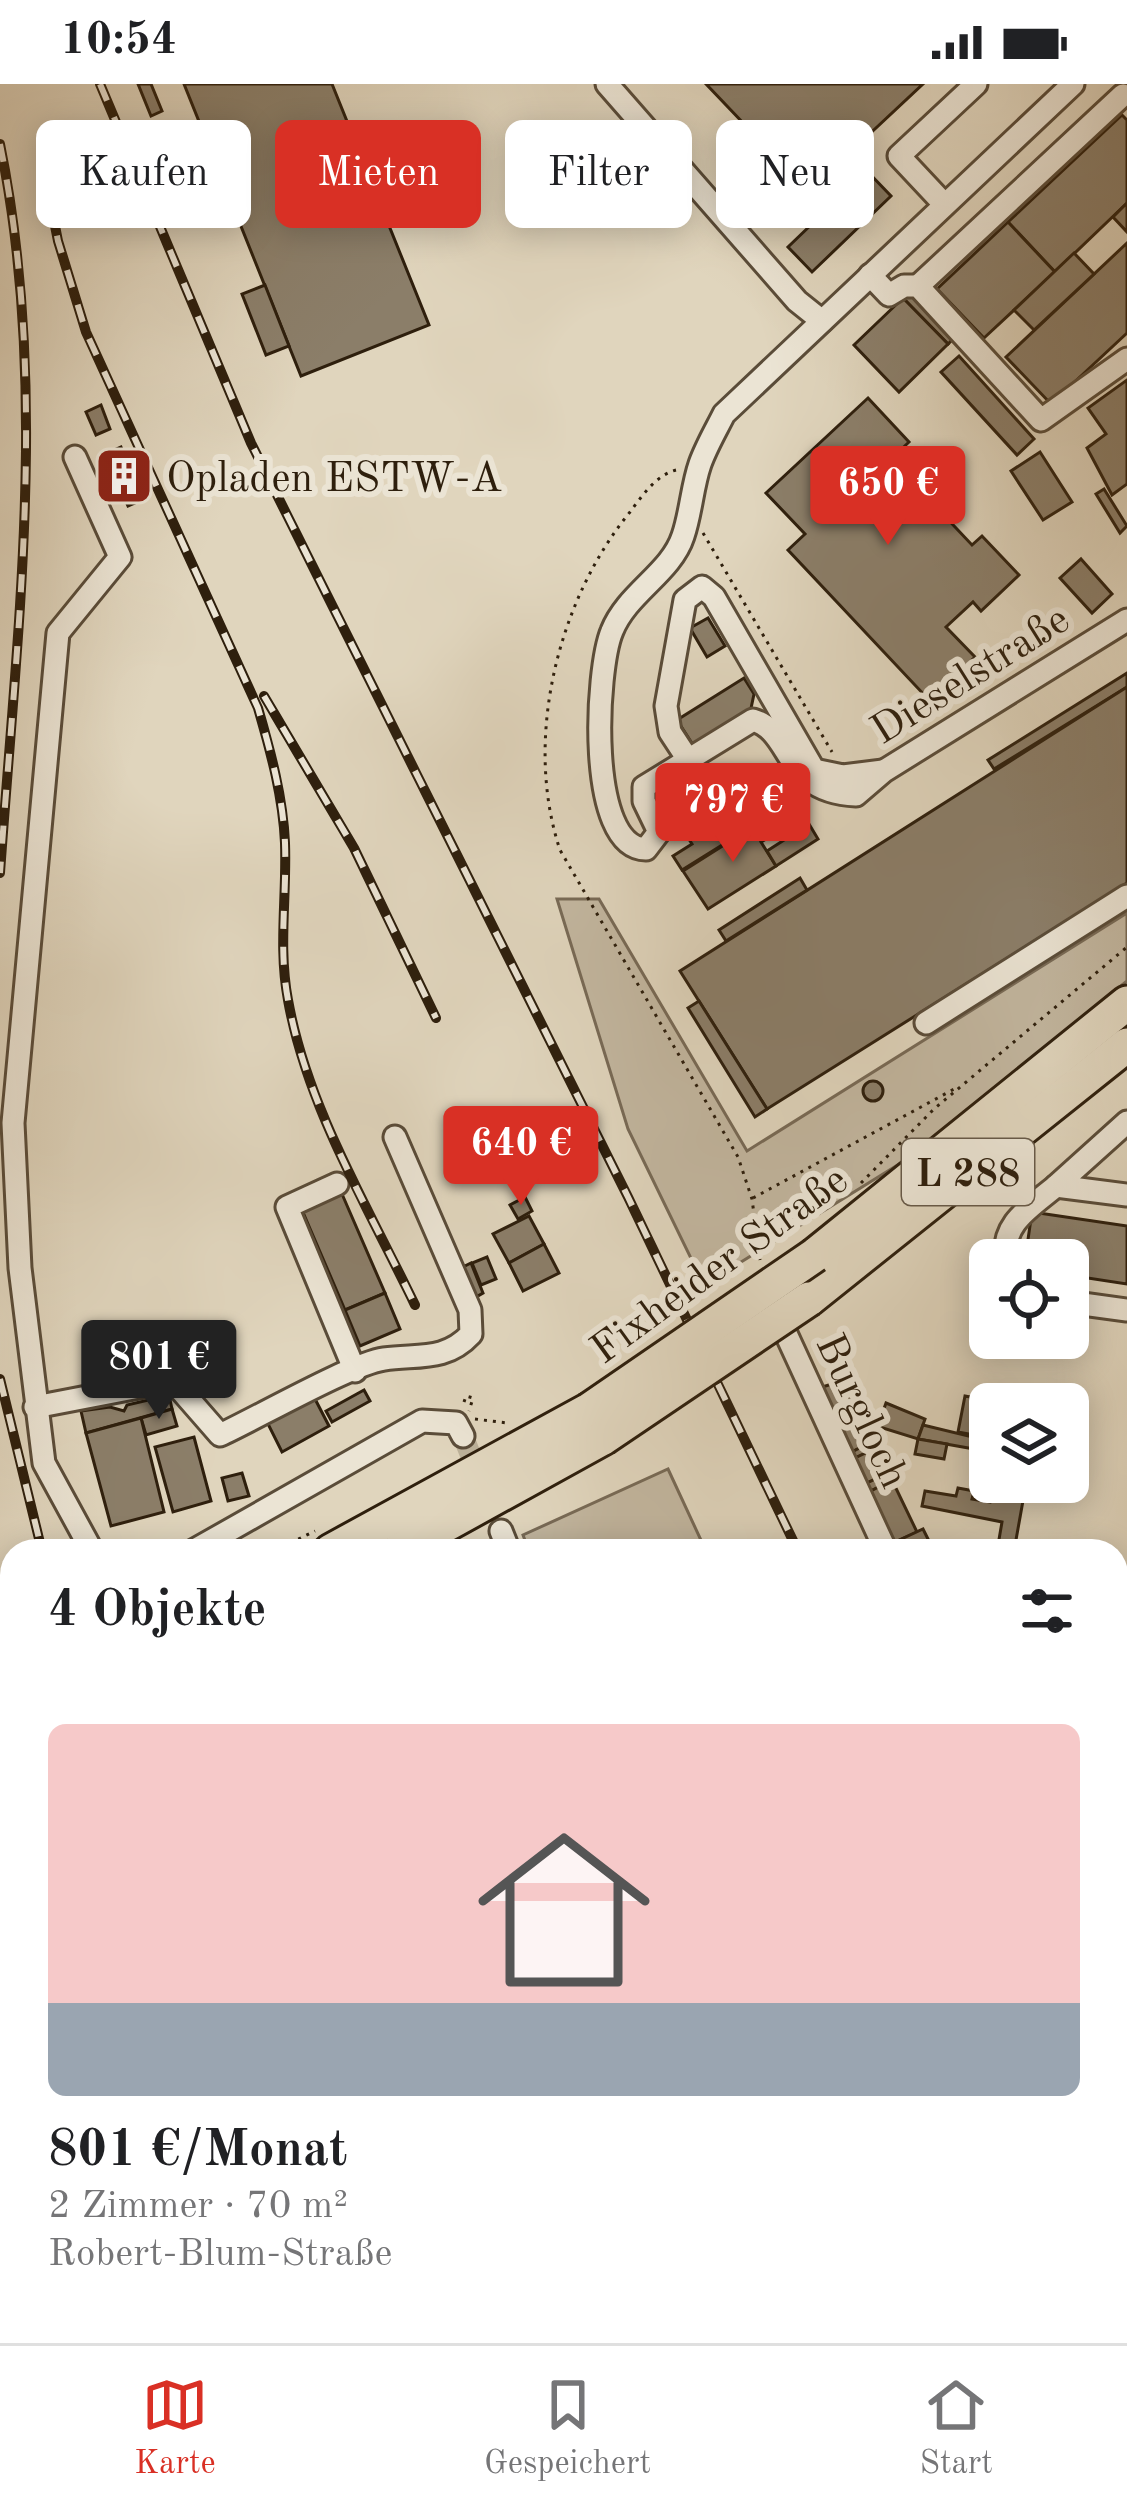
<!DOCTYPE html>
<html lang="de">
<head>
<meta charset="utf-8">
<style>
	:root { --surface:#fff; --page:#f6f6f6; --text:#202124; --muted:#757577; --line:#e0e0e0; --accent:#d93025 }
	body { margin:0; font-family:"Old Standard TT",serif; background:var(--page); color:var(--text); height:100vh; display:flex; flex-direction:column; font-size:45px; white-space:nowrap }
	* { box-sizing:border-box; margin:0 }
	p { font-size:39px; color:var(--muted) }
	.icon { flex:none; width:66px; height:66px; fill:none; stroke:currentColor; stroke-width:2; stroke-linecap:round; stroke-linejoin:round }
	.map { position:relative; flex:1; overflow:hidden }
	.sheet { position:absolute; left:0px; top:1455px; width:1128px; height:804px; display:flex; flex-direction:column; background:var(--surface); border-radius:36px 36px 0 0; box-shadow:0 6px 30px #0003 }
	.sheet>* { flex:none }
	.guide { position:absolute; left:36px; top:36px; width:1056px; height:108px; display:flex; gap:24px }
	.controls { position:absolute; left:969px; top:1155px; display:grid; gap:24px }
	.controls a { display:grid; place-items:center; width:120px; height:120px; border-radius:18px; background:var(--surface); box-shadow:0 6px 30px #0003; font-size:60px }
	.price { position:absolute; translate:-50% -102px; padding:0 27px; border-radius:12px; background:var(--accent); color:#fff; font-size:39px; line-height:78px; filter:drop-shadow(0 3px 6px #0008) }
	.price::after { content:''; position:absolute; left:50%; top:72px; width:36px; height:27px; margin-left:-18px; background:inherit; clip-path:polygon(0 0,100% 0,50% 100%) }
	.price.on { background:#222; color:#fff }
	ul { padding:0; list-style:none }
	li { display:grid; align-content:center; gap:24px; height:636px; padding:0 48px }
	li span { display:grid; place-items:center; height:372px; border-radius:18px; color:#555 }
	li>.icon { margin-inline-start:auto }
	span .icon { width:216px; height:216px; fill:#fffc; stroke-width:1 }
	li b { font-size:51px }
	h2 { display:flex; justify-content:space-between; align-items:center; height:144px; padding:0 48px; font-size:51px }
	.chip { padding:0 42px; border-radius:18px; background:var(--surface); box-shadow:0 6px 30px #0003; font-size:42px; line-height:108px }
	.chip.on { background:var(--accent); color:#fff }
	.status { display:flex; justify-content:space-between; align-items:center; height:84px; padding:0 60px; background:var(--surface); direction:ltr }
	.status svg { height:33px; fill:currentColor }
	.menu { display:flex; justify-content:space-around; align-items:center; height:168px; border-top:3px solid var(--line); background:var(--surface); font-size:33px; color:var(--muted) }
	.menu a { display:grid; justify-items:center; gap:6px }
	.menu .on { color:var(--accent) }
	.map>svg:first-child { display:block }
</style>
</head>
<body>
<div class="status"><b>10:54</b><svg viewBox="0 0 49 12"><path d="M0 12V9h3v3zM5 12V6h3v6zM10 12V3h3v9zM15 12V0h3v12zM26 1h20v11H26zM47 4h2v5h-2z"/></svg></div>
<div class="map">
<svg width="1127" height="2259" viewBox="0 0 1127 2259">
	<rect width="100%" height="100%" fill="#e0d5bd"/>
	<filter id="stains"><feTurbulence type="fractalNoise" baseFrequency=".00167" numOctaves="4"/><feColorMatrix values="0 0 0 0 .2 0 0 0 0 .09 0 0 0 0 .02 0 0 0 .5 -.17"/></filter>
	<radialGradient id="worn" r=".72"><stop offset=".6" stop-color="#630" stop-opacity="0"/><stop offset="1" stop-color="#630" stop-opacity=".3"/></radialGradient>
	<g fill="#c2b69f" stroke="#786a56" stroke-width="3">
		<path d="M557 815H599L747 1067 1127 829V897L904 1077 704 1201 628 1045Z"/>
		<path d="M668 1385 706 1467H529L523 1451Z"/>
		<path d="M404 2247H484L496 2259H399L394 2251Z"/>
		<path d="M702 2247H1114L1120 2259H708Z"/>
	</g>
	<g fill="#8b7e69" stroke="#2e1f0d" stroke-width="3">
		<path d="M138 0H151L162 27 151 32Z"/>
		<path d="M184 0H332L429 241 301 292Z"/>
		<path d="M706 0H923L845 73 863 92 826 126Z"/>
		<path d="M1122 31 1127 36V119L1055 188 1008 138Z"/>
		<path d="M175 54 194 101 181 106 162 60Z"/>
		<path d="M867 87 891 112 812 188 788 163Z"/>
		<path d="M1127 119V148L1113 133Z"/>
		<path d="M1008 138 1055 188 984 254 937 205Z"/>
		<path d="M1127 159V249L1051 320 1006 273Z"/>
		<path d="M1074 169 1094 190 1034 246 1014 226Z"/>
		<path d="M265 201 289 262 266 271 242 210Z"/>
		<path d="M910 207 955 253 948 260 903 214Z"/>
		<path d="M903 214 948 260 899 308 854 261Z"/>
		<path d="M959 272 1034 355 1017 371 941 288Z"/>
		<path d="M1127 296V400L1112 411 1087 364 1106 350 1088 324Z"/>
		<path d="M868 314 909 358 891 375 972 461 982 452 1019 491 981 527 973 518 946 543 975 573 929 616 788 466 805 450 766 409Z"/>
		<path d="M101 321 110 345 96 351 86 328Z"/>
		<path d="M121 363 144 415 128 422 105 370Z"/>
		<path d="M1040 368 1072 418 1043 436 1011 387Z"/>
		<path d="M1104 405 1127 442 1120 449 1096 410Z"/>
		<path d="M1081 475 1112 510 1092 529 1060 494Z"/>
		<path d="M708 534 725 562 707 573 690 544Z"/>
		<path d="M1127 589V603L994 685 988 676Z"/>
		<path d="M744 594 754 610 750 629 695 664 677 636Z"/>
		<path d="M1127 603V799L767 1025 680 887Z"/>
		<path d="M700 680 743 748 682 786 673 772 692 760 658 707Z"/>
		<path d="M770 732 779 747 761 758 776 782 708 825 683 787Z"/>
		<path d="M809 740 818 755 776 782 767 767Z"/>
		<path d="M800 794 807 806 726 857 719 846Z"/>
		<path d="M699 917 767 1025 755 1033 688 924Z"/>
		<circle cx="873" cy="1007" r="10"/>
		<path d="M342 1110 385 1209 345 1226 302 1126Z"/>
		<path d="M525 1113 532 1127 518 1135 510 1121Z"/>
		<path d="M1032 1128 1127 1142V1200L1068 1191V1176H1025Z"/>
		<path d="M529 1132 544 1160 509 1179 493 1150Z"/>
		<path d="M544 1160 559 1189 523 1207 509 1179Z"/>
		<path d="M487 1173 496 1195 481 1201 472 1179Z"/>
		<path d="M471 1179 483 1209 476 1213 463 1183Z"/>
		<path d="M385 1209 400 1245 360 1262 345 1226Z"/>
		<path d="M845 1296 854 1298 866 1333 839 1346 819 1304Z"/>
		<path d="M364 1306 370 1317 332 1338 326 1327Z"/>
		<path d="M965 1312 981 1315 974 1351 958 1348Z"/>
		<path d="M161 1313 170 1316 172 1325 86 1349 81 1327 110 1323 124 1327 127 1321Z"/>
		<path d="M314 1313 329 1342 282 1368 267 1338Z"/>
		<path d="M886 1319 925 1335 918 1355 870 1340 863 1326 882 1330Z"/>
		<path d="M172 1325 177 1342 146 1351 141 1334Z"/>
		<path d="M866 1333 873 1357 850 1369 839 1346Z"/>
		<path d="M141 1334 164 1428 111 1442 86 1349Z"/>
		<path d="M923 1341 977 1354 974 1365 918 1355Z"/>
		<path d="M194 1353 211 1417 173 1428 155 1363Z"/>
		<path d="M918 1355 947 1360 944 1375 915 1370Z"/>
		<path d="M873 1357 877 1364 853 1375 850 1369Z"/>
		<path d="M878 1363 890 1388 865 1400 853 1375Z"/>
		<path d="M890 1388 894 1395 869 1408 865 1400Z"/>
		<path d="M242 1389 249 1412 228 1417 222 1394Z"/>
		<path d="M892 1396 917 1448 893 1459 869 1408Z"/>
		<path d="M993 1398 1026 1400 1014 1467H997L1002 1438 922 1422 925 1407 956 1412 958 1404 974 1407 972 1415 990 1418Z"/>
		<path d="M923 1445 934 1467H897L893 1459Z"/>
		<path d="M1116 1553 1124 1594 1116 1598Z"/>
		<path d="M1127 1593V1630L1116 1635V1598Z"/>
		<path d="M1118 1657 1127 1684 1116 1689V1658Z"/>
		<path d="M1116 1698 1127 1708V1729L1120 1740Z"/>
		<path d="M1119 1742 1127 1748V1780L1116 1773Z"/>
		<path d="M12 1792V1858L7 1859 0 1794Z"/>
		<path d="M1127 1901V1935L1116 1927Z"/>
		<path d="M12 1906V2124L0 2126V1908Z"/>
		<path d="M12 2124V2149L0 2150V2126Z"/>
		<path d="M87 2247 89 2259H0V2249Z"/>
	</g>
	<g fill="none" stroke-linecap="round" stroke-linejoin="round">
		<path stroke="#bcb19a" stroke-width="21" stroke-dasharray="21 10" stroke-linecap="butt" d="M463 1352 501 1447"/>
		<defs>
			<g id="minor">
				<path d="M607 0 797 217 822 237"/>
				<path d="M1073 0 724 330C716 346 706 363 700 380 692 403 691 429 683 452 671 489 627 509 612 547 596 585 586 764 646 765L659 748 644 717V703L753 636C794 648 782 708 856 711L884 687 1127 536"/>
				<path d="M944 120 899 72 976 0"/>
				<path d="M870 191 889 211 904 202H918L1041 336 1127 275"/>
				<path d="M918 202 1123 11"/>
				<path d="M75 373 120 473 58 549 13 1039 20 1184 44 1379 92 1467"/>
				<path d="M687 674 670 648 666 622 685 516 702 503 714 513 814 686 843 692 883 687"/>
				<path d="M926 939 1127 812"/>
				<path d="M1127 1038 1056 1102 1127 1111"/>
				<path d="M337 1100 287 1123 355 1287"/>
				<path d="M1006 1176C1001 1139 1030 1124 1056 1102"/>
				<path d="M1068 1218 1127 1226"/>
				<path d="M776 1228 886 1467"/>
				<path d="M35 1323 165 1298 179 1304 220 1351C255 1335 353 1279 384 1275 417 1270 445 1278 471 1250L470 1226 395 1053"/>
				<path d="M501 1447 509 1467"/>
				<path d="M193 1467 422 1337 456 1339 463 1352"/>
				<path d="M0 1538 12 1549"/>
				<path d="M1116 1841 1127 1849"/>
				<path d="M0 1868H12"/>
				<path d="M0 1897 12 1896"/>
				<path d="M0 2177 12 2176"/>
				<path d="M0 2240 12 2238"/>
				<path d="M286 2247 350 2259"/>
			</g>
			<g id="major">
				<path d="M0 1633 12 1656"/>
				<path d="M188 2259 190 2247"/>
			</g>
			<g id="highway">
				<path d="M815 1171 1127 919"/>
				<path d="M809 1215 1127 961"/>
				<path d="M331 1467 589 1326"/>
				<path d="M398 1467 603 1354"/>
				<path d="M0 1597 12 1593"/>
				<path d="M0 1629 12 1625"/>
			</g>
		</defs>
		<use href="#minor" stroke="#5a4c39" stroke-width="27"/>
		<use href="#major" stroke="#2e1f0d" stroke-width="33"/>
		<use href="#highway" stroke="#2e1f0d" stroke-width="39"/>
		<g stroke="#2e1f0d" stroke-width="3" stroke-dasharray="3 6" stroke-linecap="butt">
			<path d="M676 386C656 391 642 412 630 428 558 516 523 655 560 766L738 1073 752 1115 760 1176"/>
			<path d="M703 449 832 668"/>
			<path d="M861 1099 934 1025 1127 863"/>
			<path d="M753 1114 956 1004"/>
			<path d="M464 1318 466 1312 473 1314 469 1327"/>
			<path d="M475 1335 507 1339"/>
			<path d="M274 1467 315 1447"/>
		</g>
		<use href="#minor" stroke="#ebe4d4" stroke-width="21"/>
		<use href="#major" stroke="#e0d5bd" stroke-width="27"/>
		<use href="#highway" stroke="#e0d5bd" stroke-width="33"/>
		<defs>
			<g id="rail">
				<path d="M100 0 251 359 628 1113 798 1467"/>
				<path d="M0 60C49 302 17 546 0 789"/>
				<path d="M43 81 58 157 86 248 258 624C271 669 283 713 285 759 287 812 278 863 288 916 307 1023 368 1123 415 1221"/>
				<path d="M264 612 354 764 436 934"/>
				<path d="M0 1295 42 1467"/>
				<path d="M1116 2111 1127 2130"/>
				<path d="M510 2247 522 2259"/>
			</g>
		</defs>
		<use href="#rail" stroke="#2e1f0d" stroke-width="10"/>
		<use href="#rail" stroke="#ebe4d4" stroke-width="6" stroke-dasharray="18" stroke-linecap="butt"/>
		<defs>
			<g id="highway-bridge">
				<path d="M589 1326 815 1171"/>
				<path d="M603 1354 809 1215"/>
			</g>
		</defs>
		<use href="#highway-bridge" stroke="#2e1f0d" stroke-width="39" stroke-linecap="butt"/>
		<use href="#highway-bridge" stroke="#e0d5bd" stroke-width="33"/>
	</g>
	<defs>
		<symbol id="building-square" viewBox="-11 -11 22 22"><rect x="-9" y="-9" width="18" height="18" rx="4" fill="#8f2418" stroke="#ebe4d4"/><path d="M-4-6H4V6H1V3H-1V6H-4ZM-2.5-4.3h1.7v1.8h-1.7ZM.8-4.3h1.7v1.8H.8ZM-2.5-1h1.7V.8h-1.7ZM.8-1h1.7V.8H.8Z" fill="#fff"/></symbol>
	</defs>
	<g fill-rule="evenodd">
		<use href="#building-square" x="91" y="359" width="66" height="66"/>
	</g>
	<g text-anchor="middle" stroke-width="12" stroke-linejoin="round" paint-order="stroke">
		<rect fill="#ebe4d4" stroke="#675a49" stroke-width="3" x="902" y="1055" width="132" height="66" rx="9"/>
		<g font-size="39" font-weight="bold" fill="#2e1f0d">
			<text x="968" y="1102">L 288</text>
		</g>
		<g font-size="42" fill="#2e1f0d" stroke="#ebe4d4" text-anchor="start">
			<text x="166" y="407">Opladen ESTW-A</text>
		</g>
		<g font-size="42" fill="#2e1f0d" stroke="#ebe4d4">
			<text transform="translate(969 589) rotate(-32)" y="15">Dieselstraße</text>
			<text transform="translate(718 1179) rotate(-36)" y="15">Fixheider Straße</text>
			<text transform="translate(864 1326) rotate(65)" y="15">Burgloch</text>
		</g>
	</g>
	<rect width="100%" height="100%" filter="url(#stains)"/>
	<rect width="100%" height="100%" fill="url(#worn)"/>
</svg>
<div class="controls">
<a><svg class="icon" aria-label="locate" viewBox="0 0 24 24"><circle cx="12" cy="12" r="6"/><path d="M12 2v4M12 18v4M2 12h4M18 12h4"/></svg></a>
<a><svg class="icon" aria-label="layers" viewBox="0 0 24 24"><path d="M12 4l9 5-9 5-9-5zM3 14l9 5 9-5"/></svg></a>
</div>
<b class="price" style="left:888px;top:464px">650 €</b>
<b class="price" style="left:733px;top:781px">797 €</b>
<b class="price" style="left:521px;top:1124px">640 €</b>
<b class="price on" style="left:159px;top:1338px">801 €</b>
<div class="guide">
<a class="chip">Kaufen</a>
<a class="chip on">Mieten</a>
<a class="chip">Filter</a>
<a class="chip">Neu</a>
</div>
<section class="sheet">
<h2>4 Objekte<svg class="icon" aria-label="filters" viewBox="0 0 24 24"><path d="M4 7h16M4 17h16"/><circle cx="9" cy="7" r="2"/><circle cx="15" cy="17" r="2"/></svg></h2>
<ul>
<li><span style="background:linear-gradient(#f6c9c9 75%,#9aa5b1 0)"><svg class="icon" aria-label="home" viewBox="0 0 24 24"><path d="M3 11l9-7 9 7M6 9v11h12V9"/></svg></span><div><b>801 €/Monat</b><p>2 Zimmer · 70 m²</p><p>Robert-Blum-Straße</p></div></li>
</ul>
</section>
</div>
<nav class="menu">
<a class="on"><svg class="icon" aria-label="map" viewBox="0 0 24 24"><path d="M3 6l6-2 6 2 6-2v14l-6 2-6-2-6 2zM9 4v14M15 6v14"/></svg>Karte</a>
<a><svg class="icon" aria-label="saved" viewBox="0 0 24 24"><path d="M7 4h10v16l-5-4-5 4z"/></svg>Gespeichert</a>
<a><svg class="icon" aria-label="home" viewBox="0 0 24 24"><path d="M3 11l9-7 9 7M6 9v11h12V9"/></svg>Start</a>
</nav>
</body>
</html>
